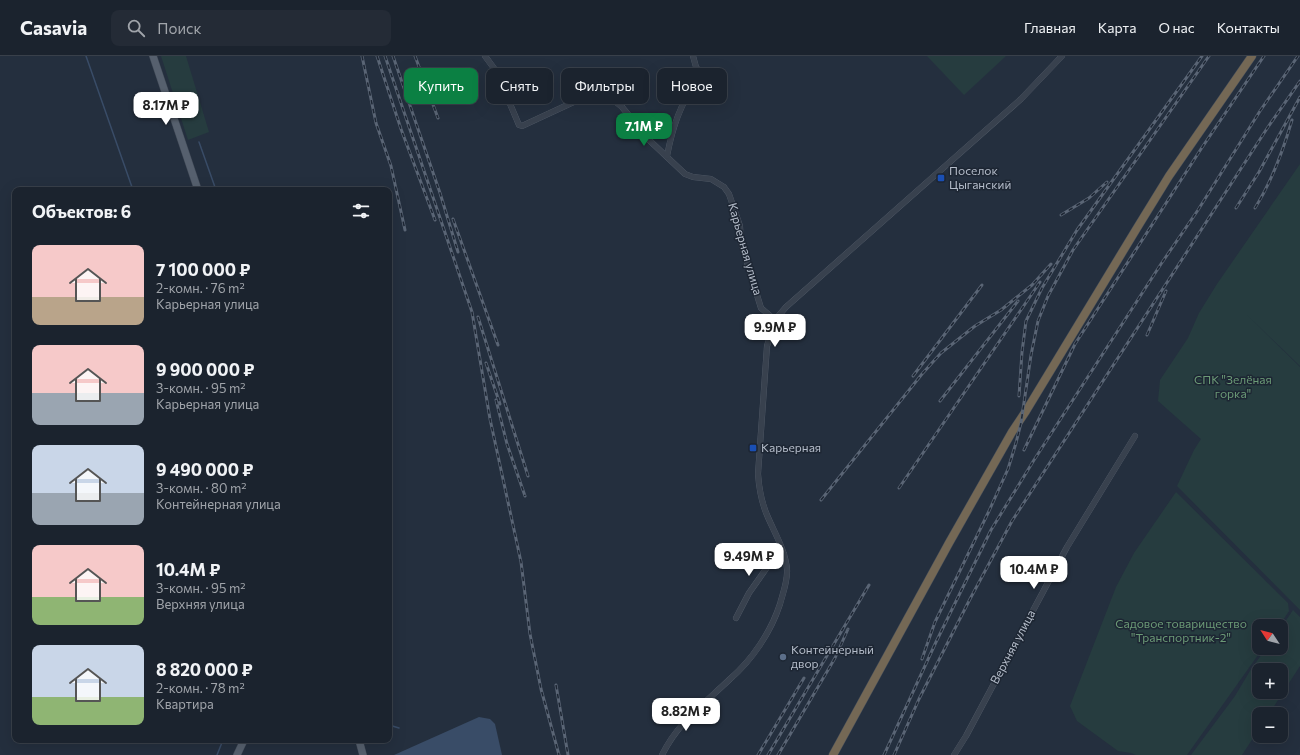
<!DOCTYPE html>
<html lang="ru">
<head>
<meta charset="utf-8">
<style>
	:root { --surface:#1b232e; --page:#242b36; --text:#f1f3f6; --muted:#a0a4aa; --line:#39404a; --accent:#0b8043 }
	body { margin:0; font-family:Commissioner,sans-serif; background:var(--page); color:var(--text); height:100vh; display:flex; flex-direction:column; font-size:15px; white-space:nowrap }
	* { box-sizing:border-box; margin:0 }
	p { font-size:13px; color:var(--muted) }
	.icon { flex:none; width:22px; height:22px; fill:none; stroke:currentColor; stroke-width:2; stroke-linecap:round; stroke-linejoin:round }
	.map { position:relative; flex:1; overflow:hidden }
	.details { position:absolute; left:12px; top:131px; width:380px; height:556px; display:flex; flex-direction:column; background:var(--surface); border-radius:8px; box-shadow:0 4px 16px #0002,0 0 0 1px var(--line) }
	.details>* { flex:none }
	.top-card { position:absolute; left:404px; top:12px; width:380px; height:36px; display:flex; gap:8px }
	.needle { width:26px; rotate:306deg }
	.buttons { position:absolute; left:1252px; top:563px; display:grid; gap:8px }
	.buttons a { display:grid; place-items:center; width:36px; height:36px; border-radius:8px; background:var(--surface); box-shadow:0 4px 16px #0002,0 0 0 1px var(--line); font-size:20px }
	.price { position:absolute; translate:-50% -34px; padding:0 9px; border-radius:8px; background:#fff; color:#222; font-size:13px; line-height:26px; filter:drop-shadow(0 1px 2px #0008) }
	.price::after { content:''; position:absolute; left:50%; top:24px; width:12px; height:9px; margin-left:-6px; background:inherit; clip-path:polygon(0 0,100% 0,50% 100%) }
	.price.active { background:var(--accent); color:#fff }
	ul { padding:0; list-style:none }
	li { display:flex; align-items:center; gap:12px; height:100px; padding:0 20px }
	li span { display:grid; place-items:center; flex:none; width:112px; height:80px; border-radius:8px; color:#555 }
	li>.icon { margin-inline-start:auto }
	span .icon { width:48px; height:48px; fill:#fffc; stroke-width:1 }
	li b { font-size:17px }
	h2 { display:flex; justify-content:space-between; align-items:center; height:48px; padding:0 20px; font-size:17px }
	.tag { padding:0 14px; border-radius:8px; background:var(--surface); box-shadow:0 4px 16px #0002,0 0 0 1px var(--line); font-size:14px; line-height:36px }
	.tag.active { background:var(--accent); color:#fff }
	header { display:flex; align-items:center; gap:24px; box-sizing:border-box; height:56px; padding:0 20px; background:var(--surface); border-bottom:1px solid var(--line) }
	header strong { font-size:19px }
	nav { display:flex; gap:22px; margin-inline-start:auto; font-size:14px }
	.search { width:280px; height:36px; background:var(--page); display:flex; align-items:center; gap:10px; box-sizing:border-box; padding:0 14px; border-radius:8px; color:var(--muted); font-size:15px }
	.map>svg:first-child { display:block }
</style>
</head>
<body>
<header>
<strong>Casavia</strong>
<div class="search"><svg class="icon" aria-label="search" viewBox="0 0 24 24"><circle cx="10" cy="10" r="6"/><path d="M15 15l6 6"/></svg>Поиск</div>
<nav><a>Главная</a><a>Карта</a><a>О нас</a><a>Контакты</a></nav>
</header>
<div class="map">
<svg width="1300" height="699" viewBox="0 0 1300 699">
	<rect width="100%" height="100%" fill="#242f3e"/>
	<g fill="#263c3f" fill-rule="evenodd">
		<path d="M161 0H186L209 76 188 84Z"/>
		<path d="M927 0H1006L964 39Z"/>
		<path d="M1300 108V310L1246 258 1300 311V554L1177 430 1194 394 1201 383 1158 345 1160 324 1188 282 1199 257 1217 228Z"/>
		<path d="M1176 436 1288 547 1289 555 1279 570H1259V592H1263L1187 699H1136L1131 697 1118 695 1077 665 1070 650 1116 531 1134 497Z"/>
		<path d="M1293 554 1300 561V610L1269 658H1259V673L1242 699H1191L1235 640 1250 615 1266 592H1281V572ZM1259 614H1281V636H1259Z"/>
	</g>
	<path fill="#394c67" d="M479 661 490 663 495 668 502 699H394Z"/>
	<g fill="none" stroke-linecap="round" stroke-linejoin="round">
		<g stroke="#394c67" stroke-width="1.5">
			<path d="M86 0 133 134"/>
			<path d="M199 86 216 134"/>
			<path d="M389 669 399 672"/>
			<path d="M217 699 223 684"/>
		</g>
		<defs>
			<g id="minor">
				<path d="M485 0 496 15 519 69 522 70 591 38H602L611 42 622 51 649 84 685 118 693 121 711 123 724 131 729 138 740 170 741 187 761 252 775 264"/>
				<path d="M667 100C673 69 680 50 697 23L703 21 696 11 693 0"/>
				<path d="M736 562 749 537 768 510 784 498"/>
				<path d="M662 699C678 666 704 648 730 623 752 604 771 576 780 548 783 537 788 524 787 513 785 493 774 476 767 459 761 445 759 432 758 418L767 290 775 264 786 251 1021 43 1062 0"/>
				<path d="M954 699 966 680 1067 491 1135 380"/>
			</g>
			<g id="major">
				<path d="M153 0 198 134"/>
				<path d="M359 684 363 699"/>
				<path d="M237 699 244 684"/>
			</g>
			<path id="highway" d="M833 699 949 487 1012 376 1026 355 1137 172 1169 120 1252 0"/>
		</defs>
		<use href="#minor" stroke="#565f6c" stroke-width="6"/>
		<use href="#major" stroke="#414a57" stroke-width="8"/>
		<use href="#highway" stroke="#434c59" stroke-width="9"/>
		<use href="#minor" stroke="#38414e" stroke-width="5.5"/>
		<use href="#major" stroke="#56606e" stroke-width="7"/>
		<use href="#highway" stroke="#746855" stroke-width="8"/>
		<defs>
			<g id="rail">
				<path d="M362 0 376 67 391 110 405 174"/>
				<path d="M377 0 401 73 435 164"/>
				<path d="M385 0 472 256 490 363 521 506 530 578 541 633 559 699"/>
				<path d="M393 0 440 137 458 196"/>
				<path d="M415 0 438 62"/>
				<path d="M1236 152 1259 116 1300 41"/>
				<path d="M1255 152C1272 125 1283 95 1292 64"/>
				<path d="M1061 159 1089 142 1107 126"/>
				<path d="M453 163 498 289"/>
				<path d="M478 261 528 420"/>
				<path d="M1147 279 1166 235"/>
				<path d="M486 307 500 348"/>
				<path d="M913 320 982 229"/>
				<path d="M1019 340 1022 296 1026 265 1042 232 1077 174 1202 0"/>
				<path d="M496 344 507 388 525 440"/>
				<path d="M940 345 1018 245"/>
				<path d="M1024 394 1075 288 1201 93 1264 0"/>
				<path d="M899 432 1040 226"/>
				<path d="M821 444 922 318 941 297 975 270 1001 254 1032 229 1051 208"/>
				<path d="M922 603 935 566 989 455 1008 413 1016 387 1021 367 1031 299 1038 265 1048 240 1073 194 1209 0"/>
				<path d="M556 629 568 699"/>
				<path d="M758 699 804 622"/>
				<path d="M768 699 869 529"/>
				<path d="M778 699 835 602 848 573"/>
				<path d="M884 699 936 586 991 474 1034 404 1161 208 1198 154 1260 55 1298 0"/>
				<path d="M894 699 919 643 970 543 1012 465 1268 71 1300 25"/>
			</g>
		</defs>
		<use href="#rail" stroke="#5a6575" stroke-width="3"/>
		<use href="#rail" stroke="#1d2633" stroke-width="1.5" stroke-dasharray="4.5" stroke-linecap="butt"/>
	</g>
	<g fill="#1a4fb4" stroke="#1d2633" stroke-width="1.5">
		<rect x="937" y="118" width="8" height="8" rx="2"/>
		<rect x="749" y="388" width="8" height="8" rx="2"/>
	</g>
	<circle fill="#5c6f8a" stroke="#1d2633" stroke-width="1.5" cx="783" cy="601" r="4"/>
	<g text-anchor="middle" stroke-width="3" stroke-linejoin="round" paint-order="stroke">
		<g font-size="12" fill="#b4bcc9" stroke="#1d2633" text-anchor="start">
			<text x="949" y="119">Поселок<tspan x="949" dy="14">Цыганский</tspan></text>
			<text x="761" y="396">Карьерная</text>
			<text x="791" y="598">Контейнерный<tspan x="791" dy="14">двор</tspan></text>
		</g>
		<g font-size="12" fill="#b4bcc9" stroke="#1d2633">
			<text transform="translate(745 193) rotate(74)" y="4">Карьерная улица</text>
			<text transform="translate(1013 591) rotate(-62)" y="4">Верхняя улица</text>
		</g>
		<g font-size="12" fill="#6b9a76" stroke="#1d2633">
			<text x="1233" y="328">СПК "Зелёная<tspan x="1233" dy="14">горка"</tspan></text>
			<text x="1181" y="572">Садовое товарищество<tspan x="1181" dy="14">"Транспортник-2"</tspan></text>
		</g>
	</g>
</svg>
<div class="buttons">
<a><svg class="needle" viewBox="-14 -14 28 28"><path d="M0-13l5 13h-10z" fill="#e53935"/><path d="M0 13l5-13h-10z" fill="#a0a4aa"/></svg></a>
<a>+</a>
<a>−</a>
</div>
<b class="price" style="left:166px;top:70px">8.17M ₽</b>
<b class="price active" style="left:644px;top:91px">7.1M ₽</b>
<b class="price" style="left:775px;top:292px">9.9M ₽</b>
<b class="price" style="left:749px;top:521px">9.49M ₽</b>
<b class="price" style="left:1034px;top:534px">10.4M ₽</b>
<b class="price" style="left:686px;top:676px">8.82M ₽</b>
<div class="top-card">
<a class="tag active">Купить</a>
<a class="tag">Снять</a>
<a class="tag">Фильтры</a>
<a class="tag">Новое</a>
</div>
<section class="details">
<h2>Объектов: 6<svg class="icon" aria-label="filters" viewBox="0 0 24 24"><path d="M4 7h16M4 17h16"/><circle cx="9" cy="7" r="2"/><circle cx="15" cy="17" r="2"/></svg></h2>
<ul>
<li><span style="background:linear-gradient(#f6c9c9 65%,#b9a48a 0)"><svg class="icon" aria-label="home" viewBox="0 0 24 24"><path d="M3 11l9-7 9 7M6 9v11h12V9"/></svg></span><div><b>7 100 000 ₽</b><p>2-комн. · 76 m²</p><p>Карьерная улица</p></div></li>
<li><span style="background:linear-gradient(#f6c9c9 60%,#9aa5b1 0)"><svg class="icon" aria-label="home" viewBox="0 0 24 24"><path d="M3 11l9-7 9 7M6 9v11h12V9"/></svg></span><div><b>9 900 000 ₽</b><p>3-комн. · 95 m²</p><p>Карьерная улица</p></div></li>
<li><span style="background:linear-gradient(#c9d6e8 60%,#9aa5b1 0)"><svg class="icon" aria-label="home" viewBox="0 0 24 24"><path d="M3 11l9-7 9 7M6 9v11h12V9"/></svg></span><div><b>9 490 000 ₽</b><p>3-комн. · 80 m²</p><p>Контейнерная улица</p></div></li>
<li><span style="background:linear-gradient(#f6c9c9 65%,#8fb573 0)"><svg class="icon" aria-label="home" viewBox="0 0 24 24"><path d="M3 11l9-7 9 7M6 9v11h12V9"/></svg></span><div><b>10.4M ₽</b><p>3-комн. · 95 m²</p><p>Верхняя улица</p></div></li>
<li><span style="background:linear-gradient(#c9d6e8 65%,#8fb573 0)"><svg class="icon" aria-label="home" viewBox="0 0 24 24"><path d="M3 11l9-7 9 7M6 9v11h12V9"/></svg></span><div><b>8 820 000 ₽</b><p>2-комн. · 78 m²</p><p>Квартира</p></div></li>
</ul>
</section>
</div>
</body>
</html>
